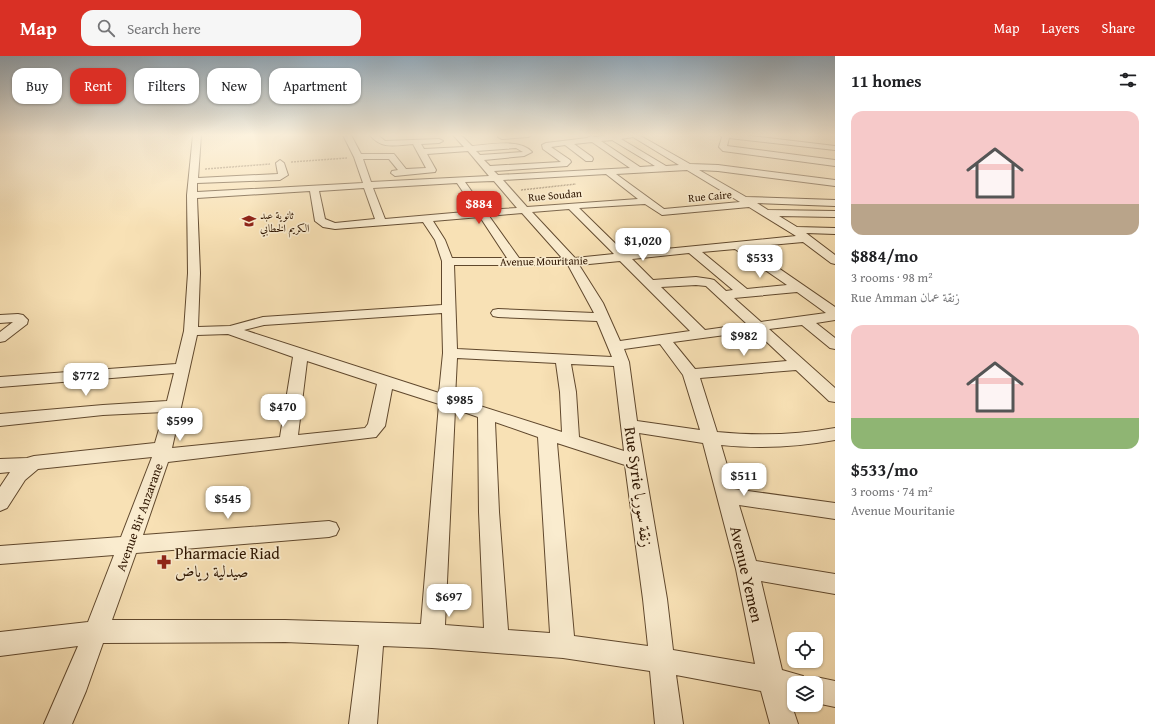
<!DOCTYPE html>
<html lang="en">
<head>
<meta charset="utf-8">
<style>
	:root { --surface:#fff; --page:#f6f6f6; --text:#202124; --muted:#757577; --accent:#d93025 }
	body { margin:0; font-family:"Gentium Book Plus",Amiri,serif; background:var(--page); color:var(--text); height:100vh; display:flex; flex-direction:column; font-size:15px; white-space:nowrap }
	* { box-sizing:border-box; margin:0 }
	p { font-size:13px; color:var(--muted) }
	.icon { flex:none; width:22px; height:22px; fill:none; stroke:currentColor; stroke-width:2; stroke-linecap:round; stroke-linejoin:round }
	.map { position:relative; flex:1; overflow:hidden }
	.sheet { display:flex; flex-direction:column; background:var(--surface); width:320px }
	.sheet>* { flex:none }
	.banner { position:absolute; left:12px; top:12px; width:380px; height:36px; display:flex; gap:8px }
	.controls { position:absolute; left:787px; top:576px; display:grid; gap:8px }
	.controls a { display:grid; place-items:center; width:36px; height:36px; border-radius:8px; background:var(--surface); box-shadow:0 1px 3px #0004; font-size:20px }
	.price { position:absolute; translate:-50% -34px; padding:0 9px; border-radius:8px; background:#fff; color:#222; font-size:13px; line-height:26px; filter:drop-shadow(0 1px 2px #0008) }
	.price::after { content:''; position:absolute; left:50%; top:24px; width:12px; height:9px; margin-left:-6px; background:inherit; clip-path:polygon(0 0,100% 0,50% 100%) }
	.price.active { background:var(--accent); color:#fff }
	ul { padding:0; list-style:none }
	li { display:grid; align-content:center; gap:8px; height:212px; padding:0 16px }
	li span { display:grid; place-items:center; height:124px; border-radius:12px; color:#555 }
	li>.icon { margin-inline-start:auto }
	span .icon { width:72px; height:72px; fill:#fffc; stroke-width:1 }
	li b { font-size:17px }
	h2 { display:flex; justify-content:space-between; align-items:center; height:48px; padding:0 16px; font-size:17px }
	.chip { padding:0 14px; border-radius:12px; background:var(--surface); box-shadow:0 1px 3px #0004; font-size:14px; line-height:36px }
	.chip.active { background:var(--accent); color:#fff }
	header { display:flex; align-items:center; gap:24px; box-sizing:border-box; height:56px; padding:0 20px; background:var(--accent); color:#fff }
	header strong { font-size:19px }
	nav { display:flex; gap:22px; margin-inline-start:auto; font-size:14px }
	.search { width:280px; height:36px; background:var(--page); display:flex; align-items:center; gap:10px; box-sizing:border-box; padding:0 14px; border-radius:12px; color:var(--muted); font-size:15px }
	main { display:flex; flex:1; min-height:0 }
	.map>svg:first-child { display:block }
</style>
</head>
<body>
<header>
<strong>Map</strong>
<div class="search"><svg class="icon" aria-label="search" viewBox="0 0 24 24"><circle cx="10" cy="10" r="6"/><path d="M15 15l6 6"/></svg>Search here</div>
<nav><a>Map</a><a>Layers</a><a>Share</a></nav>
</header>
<main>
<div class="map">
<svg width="835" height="668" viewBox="0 0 835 668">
	<rect width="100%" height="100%" fill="#f8e1b5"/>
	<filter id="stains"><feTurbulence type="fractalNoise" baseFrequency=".005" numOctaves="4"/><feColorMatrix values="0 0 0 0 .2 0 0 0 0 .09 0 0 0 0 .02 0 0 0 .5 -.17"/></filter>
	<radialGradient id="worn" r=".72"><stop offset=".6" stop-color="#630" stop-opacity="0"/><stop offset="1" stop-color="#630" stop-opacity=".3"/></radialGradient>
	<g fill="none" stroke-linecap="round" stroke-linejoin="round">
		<defs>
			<g id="minor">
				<path d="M193 79H201L198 122 278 118 276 107 280 104 284 107 288 119 280 124 197 127V136L363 127 354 101 343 79H351L361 98H394L406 113 426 112 413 88C397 89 381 94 370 79H378L385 85 439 83 443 85 439 87 421 88 424 93 464 91 453 79H461L472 90C489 89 520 82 532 96L524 100 484 104 490 110 561 106 543 93 542 89 546 87 587 82 591 80 595 81 608 79H639L690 108 718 109 835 124V130L718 115 699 114 746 141 835 144V150L757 147 768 154 835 155V161L779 160 797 171 835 172V178L806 177 835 199V208L831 207 803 186 748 191 835 251V264L816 267 835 282V293L830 292 802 269 769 273 835 332V346L829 345 796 314 700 322 717 376C757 380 796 379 835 372V384C797 391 760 393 721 389L734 433 835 447V463L739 449 756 505 835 518V538L761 525 782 614 803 620 806 627 807 625 816 621 835 625V651L816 647V627H794V642L789 641 798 668H770L761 635 676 619 683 668H655L650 615 563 602 432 592 383 590 377 668H349L359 589 285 586 103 587 86 635 72 668H44L78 590 0 600V576L88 566 114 499 0 508V490L121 481 152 401 38 413 25 424 7 452 0 455V431L10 416 0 417V403L27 402 34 400 155 387 164 356 103 359 0 370V358L103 349 167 345 174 317 0 331V321L176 308 184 275 188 217 187 139ZM633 81 679 109 666 110 621 83ZM612 84 655 110 640 111 601 85ZM592 86 630 112 498 119 494 115 567 110 571 106 570 104 551 91 565 89 586 105H592L593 103 592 101 574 88ZM516 92 523 96 480 99 476 95ZM468 95 489 120 371 126 363 103H389L398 114 392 115 391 117 395 120 435 116 436 114 427 98ZM687 114 740 146 664 153 616 118ZM606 118 638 143 527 151 503 124ZM494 125 517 152 485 154 465 126ZM457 127 476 155 385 163 373 132ZM364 132 375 163 335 167 325 163 319 135ZM310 135 315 165 323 171 335 173 423 166 435 184 442 205V249L263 261 230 270 198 271 200 217 197 142ZM645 148 662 159 749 151 796 180 625 197 579 152ZM569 153 614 198 575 202 532 156ZM522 157 562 202H519L489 160ZM480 161 507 202H452L445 184 433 165ZM735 193 787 229 747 233 702 196ZM689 197 733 234 726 235 714 224 710 223 696 221 653 224 632 203ZM620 205 690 275 620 285 603 247 579 209ZM454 209H568L594 257 498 253 493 254 491 257 493 260 498 261 597 265 612 301 457 293ZM696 229 706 230 747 268 705 274 661 231ZM797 236 826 257 761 266 734 242ZM442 257 443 297 439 337 244 274 264 269ZM755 275 787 305 695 313 673 286ZM228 278 293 301 280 381 172 392 197 279ZM660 288 683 319 700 374 637 365 629 306 624 293ZM457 302 556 307 560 336 562 376 455 342ZM307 305 377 328 368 368 365 372 298 379ZM571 308 614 310 624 395 579 381 576 336ZM392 333 439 348 421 568 285 564H112L136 497 329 481 336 479 339 473 336 467 329 465 143 479 168 406 376 381 385 370ZM455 353 478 361 479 456 484 572 445 569ZM495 366 538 381 550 577 508 574 499 456ZM639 377 703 387 736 513 755 608 673 594 667 543ZM557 387 625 409 643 543 648 590 574 580Z"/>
				<path d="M499 79H532L528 81 502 83 498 81Z"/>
				<path d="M720 79H742L835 90V94L729 82 727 90 835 104V110L723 95 719 91 722 81Z"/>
				<path d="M18 258 23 259 28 264 27 268 5 285 0 286V276L13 266 0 267V259Z"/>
			</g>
		</defs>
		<use href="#minor" stroke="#60482d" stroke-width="2"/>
		<g stroke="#2e1500" stroke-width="1.5" stroke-dasharray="0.5 1" stroke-linecap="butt">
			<path d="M291 106 347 102"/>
			<path d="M205 113 270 108"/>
			<path d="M521 134 576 128"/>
		</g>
		<use href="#minor" fill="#faeccf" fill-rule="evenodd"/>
	</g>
	<linearGradient id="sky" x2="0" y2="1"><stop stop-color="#93aabb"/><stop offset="0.46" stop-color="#fcf2de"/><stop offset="1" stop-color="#fcf2de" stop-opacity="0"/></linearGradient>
	<rect width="835" height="172" fill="url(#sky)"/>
	<defs>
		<symbol id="school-bare" viewBox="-9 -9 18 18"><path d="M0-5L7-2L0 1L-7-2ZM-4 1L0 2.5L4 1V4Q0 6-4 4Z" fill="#8f2418" stroke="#faeccf" stroke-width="2.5" paint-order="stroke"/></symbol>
		<symbol id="pharmacy-bare" viewBox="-9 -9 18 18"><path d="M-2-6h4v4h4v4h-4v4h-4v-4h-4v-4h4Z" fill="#8f2418" stroke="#faeccf" stroke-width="2.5" paint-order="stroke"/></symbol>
	</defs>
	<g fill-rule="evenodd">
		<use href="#school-bare" x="239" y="155" width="20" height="20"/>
		<use href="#pharmacy-bare" x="154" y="496" width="20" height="20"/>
	</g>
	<g text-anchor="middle" stroke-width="3.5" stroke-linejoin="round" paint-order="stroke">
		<g font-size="11" fill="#2e1500" stroke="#faeccf">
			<text transform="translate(555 139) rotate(-5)" y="4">Rue Soudan</text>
			<text transform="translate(710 140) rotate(-5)" y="4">Rue Caire</text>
			<text transform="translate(544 205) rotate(-1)" y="4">Avenue Mouritanie</text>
		</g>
		<g font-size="11" fill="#2e1500" stroke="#faeccf" text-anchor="start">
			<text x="260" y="163">ثانوية عبد<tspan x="260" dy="13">الكريم الخطابي</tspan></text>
		</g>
		<g font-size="13" fill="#2e1500" stroke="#faeccf">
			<text transform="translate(139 461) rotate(-70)" y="5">Avenue Bir Anzarane</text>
		</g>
		<g font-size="16" fill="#2e1500" stroke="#faeccf">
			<text transform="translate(639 431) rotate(82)" y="6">Rue Syrie زنقة سوريا</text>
			<text transform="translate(747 518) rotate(77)" y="6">Avenue Yemen</text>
		</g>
		<g font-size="16" fill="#2e1500" stroke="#faeccf" text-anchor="start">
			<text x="175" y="503">Pharmacie Riad<tspan x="175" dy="18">صيدلية رياض</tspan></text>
		</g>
	</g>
	<rect width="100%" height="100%" filter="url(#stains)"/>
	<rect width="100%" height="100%" fill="url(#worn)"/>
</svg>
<div class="controls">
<a><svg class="icon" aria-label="locate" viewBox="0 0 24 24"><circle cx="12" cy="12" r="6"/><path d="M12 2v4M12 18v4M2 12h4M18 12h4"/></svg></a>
<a><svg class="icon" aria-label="layers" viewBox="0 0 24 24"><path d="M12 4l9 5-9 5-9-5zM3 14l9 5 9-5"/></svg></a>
</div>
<b class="price active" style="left:479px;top:169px">$884</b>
<b class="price" style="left:643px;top:206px">$1,020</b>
<b class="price" style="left:760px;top:223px">$533</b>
<b class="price" style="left:744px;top:301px">$982</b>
<b class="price" style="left:86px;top:341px">$772</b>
<b class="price" style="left:460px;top:365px">$985</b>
<b class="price" style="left:283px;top:372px">$470</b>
<b class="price" style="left:180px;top:386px">$599</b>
<b class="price" style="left:744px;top:441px">$511</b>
<b class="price" style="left:228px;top:464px">$545</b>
<b class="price" style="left:449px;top:562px">$697</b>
<div class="banner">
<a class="chip">Buy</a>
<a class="chip active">Rent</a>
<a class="chip">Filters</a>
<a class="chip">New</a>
<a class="chip">Apartment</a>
</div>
</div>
<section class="sheet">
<h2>11 homes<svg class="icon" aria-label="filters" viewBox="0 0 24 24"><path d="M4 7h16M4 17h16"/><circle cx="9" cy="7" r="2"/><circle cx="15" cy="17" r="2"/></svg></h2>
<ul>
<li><span style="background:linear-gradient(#f6c9c9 75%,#b9a48a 0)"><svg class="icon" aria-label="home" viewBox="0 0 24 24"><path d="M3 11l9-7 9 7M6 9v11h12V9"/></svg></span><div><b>$884/mo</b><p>3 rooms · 98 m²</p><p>Rue Amman زنقة عمان</p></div></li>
<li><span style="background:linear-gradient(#f6c9c9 75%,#8fb573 0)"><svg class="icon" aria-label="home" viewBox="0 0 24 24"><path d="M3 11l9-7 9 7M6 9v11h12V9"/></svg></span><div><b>$533/mo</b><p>3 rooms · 74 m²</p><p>Avenue Mouritanie</p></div></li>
</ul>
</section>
</main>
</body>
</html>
